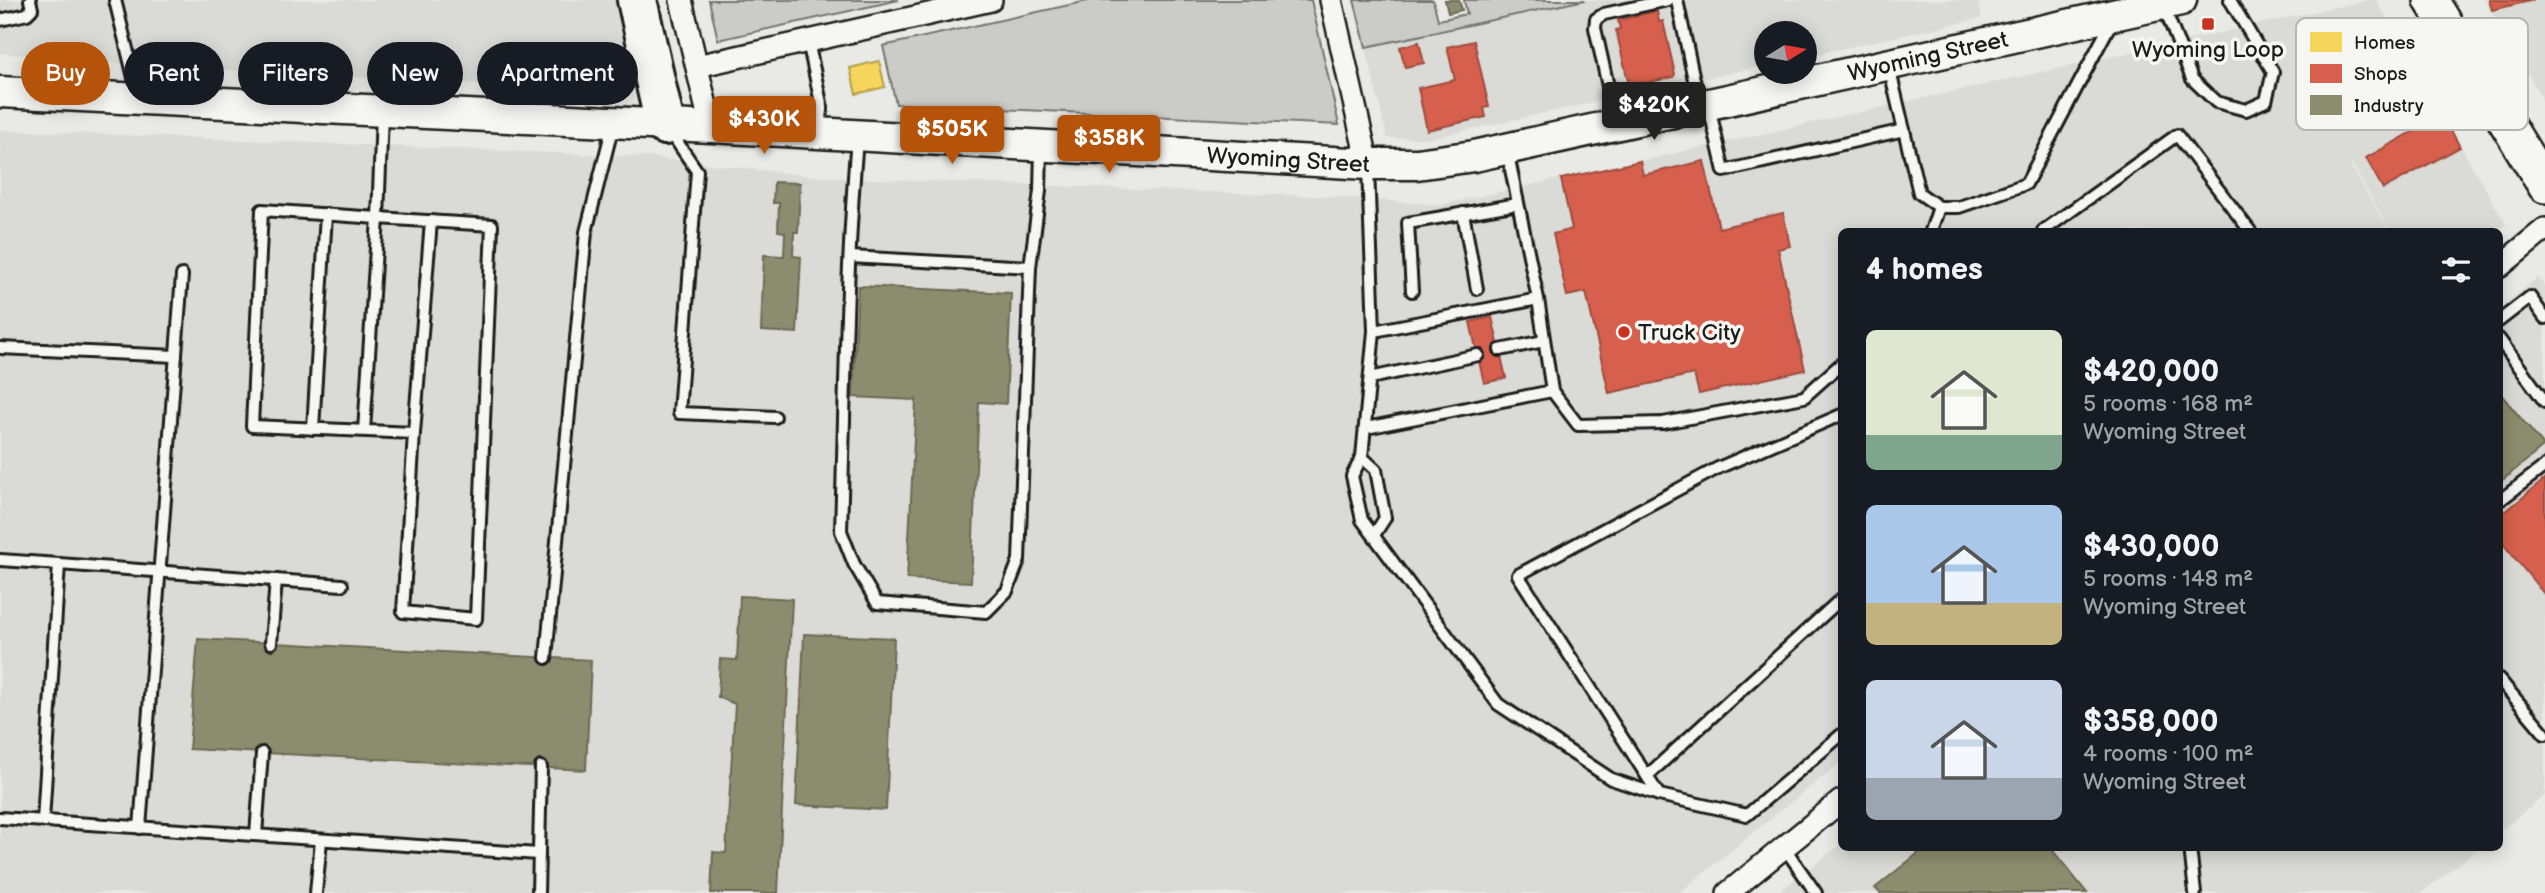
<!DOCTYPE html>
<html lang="en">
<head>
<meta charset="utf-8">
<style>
	:root { --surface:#171b24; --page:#242831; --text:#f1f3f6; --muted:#9ea1a6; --accent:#b45309 }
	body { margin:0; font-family:"Balsamiq Sans",sans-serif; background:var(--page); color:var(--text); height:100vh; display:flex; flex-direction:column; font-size:26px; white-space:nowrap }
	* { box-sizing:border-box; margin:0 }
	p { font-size:23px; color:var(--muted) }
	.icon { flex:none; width:38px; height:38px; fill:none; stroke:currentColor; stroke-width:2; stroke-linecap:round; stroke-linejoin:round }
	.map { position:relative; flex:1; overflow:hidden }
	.side { position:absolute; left:1838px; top:228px; width:665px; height:623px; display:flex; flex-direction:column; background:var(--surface); border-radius:10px; box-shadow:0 4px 18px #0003 }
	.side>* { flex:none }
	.guide { position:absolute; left:21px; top:42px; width:665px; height:63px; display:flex; gap:14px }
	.needle { width:46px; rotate:79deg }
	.tools { position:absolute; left:1754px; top:21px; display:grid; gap:14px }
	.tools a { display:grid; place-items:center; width:63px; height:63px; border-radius:50%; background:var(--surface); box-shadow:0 4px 18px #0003; font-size:35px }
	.price { position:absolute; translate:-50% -60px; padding:0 16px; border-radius:7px; background:var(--accent); color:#fff; font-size:23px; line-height:46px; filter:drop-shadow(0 2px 4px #0008) }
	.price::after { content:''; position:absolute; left:50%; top:42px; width:21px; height:16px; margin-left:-10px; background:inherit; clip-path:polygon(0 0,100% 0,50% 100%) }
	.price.on { background:#222; color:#fff }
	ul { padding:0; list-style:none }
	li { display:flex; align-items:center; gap:21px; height:175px; padding:0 28px }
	li span { display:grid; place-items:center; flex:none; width:196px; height:140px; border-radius:10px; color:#555 }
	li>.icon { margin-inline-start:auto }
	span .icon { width:84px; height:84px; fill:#fffc; stroke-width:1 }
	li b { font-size:30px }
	h2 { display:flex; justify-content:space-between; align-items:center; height:84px; padding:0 28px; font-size:30px }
	.tag { padding:0 24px; border-radius:32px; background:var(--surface); box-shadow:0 4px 18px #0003; font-size:24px; line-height:63px }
	.tag.on { background:var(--accent); color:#fff }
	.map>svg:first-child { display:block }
</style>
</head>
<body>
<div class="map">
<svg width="2545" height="893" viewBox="0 0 2545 893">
	<rect width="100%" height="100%" fill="#e9e9e5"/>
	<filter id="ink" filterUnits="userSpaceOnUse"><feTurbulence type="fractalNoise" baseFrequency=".0143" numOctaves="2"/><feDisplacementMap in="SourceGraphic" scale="14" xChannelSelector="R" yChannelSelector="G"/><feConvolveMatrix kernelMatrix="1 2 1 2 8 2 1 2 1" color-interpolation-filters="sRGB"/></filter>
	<g filter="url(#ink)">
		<g fill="#dadad6">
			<path d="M0 0H618L633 72 625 85 612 91 152 66 0 53Z"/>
			<path d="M1579 0H1978L1982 18 1804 57V33H1766V65L1430 138H1387L1366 47Z"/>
			<path d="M2368 0H2376L2506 224 2497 231H2390L2352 164 2351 166 2389 231H1841V762L1679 893H0V130L647 157 821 177 1341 197 1440 205Z"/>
			<path d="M2484 0H2545V104L2509 41Z"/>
			<path d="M2538 277 2545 288V795L2499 832V310Z"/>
			<path d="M1841 844V847H2480L2421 893H1777Z"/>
		</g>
		<g fill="#cbcbc7" stroke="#747472" stroke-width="2">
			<path d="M709 0H899L718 40Z"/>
			<path d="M1092 0H1311L1339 125 896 104 883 46Z"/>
			<path d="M1354 0H1433L1438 20 1467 14 1464 0H1585L1366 47Z"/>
		</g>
		<path fill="#f6d55c" stroke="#b59e49" stroke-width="2" d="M879 61 885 87 856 94 850 68Z"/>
		<g fill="#d6604d" stroke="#9e4c3e" stroke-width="2">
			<path d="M2489 0H2534L2492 10Z"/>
			<path d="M1657 11 1659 22 1663 21 1675 74 1673 77 1631 86 1629 85 1616 30 1620 29 1618 20Z"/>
			<path d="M1474 41 1489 107 1484 108 1486 117 1427 130 1418 88 1455 80 1447 47Z"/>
			<path d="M1419 42 1424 63 1405 67 1400 47Z"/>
			<path d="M2443 115 2460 147 2383 189 2366 158Z"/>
			<path d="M1640 161 1643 175 1704 161 1719 228 1783 213 1790 246 1778 249 1805 370 1699 394 1694 374 1609 393 1586 292 1567 296 1553 234 1572 229 1561 179Z"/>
			<path d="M1492 317 1506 378 1484 383 1470 322Z"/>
			<path d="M2545 479V595L2499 539V517Z"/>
		</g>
		<g fill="#8c8c6e" stroke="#6a6a55" stroke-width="2">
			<path d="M1445 0H1459L1462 10 1448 13Z"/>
			<path d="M774 182 800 183 798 232H794L793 256 801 257 797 333 761 331 764 255 784 256 785 232 778 231 779 203H773Z"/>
			<path d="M858 286 1011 293 1006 404 979 402 971 582 907 579 916 400 853 397Z"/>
			<path d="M2499 392 2544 446 2499 483Z"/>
			<path d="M740 596 792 599 778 893H711L713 852 726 853 735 704 718 697 720 659 737 660Z"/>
			<path d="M804 634 894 638 886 810 796 805Z"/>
			<path d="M198 639 591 660 586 770 189 749Z"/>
			<path d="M1926 847H2050L2087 893H1880L1875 888Z"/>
		</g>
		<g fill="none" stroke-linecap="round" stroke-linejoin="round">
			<defs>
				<g id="lane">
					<path d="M115 0 139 98"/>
					<path d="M1677 0 1699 103"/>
					<path d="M2164 7 2192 79 2216 102 2246 110 2266 101 2273 72 2230 0"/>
					<path d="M0 20 27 14 32 9 30 0"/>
					<path d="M808 41 822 108 820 131"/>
					<path d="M1889 67 1919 193 1939 207H1959L2026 184 2112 21"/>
					<path d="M1709 107 1724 171 1904 130"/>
					<path d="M1616 122 1595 28 1596 19 1604 14 1668 0"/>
					<path d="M669 130 697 171 679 413 775 417"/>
					<path d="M1368 167 1374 331 1362 457 1352 476 1362 520 1498 704 1611 779 1659 795 1747 815 1841 735"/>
					<path d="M1463 213 1477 289"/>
					<path d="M1931 231 1939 207"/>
					<path d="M2043 231 2177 135 2250 231"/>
					<path d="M850 257 1030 267 1019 560 1007 591 986 612 877 603 854 564 841 531C845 400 846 269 857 138"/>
					<path d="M1030 267 1040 191 1041 148"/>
					<path d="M1412 291 1408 223 1518 204"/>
					<path d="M1538 299 1552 391 1578 425 1663 423 1804 397 1841 364"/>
					<path d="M2499 321 2530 297 2545 318"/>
					<path d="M1374 331 1538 299 1507 150"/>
					<path d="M2499 339 2545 402"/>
					<path d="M0 348 176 356"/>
					<path d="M1500 350 1544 341"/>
					<path d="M1370 378 1478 355"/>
					<path d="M1366 428 1552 391"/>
					<path d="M313 429 326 214"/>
					<path d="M364 431 378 218 492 225 476 619 403 612 414 433 252 426 262 210 378 218 382 114"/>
					<path d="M414 433 431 221"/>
					<path d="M1362 457 1376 470 1385 518 1374 535"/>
					<path d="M2499 501 2545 466"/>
					<path d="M0 560 59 564"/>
					<path d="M271 643 276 580"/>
					<path d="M546 658 586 232 613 125"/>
					<path d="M2499 679 2545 734"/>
					<path d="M1647 776 1841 599"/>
					<path d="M1659 795 1518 575 1718 468 1841 415"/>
					<path d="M0 818 539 854"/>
					<path d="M43 821 59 564 342 585"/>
					<path d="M140 828 182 275"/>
					<path d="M256 835 262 753"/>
					<path d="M1784 847 1816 893"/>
					<path d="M2190 847 2195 893"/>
					<path d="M316 893 321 840"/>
					<path d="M538 893 541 767"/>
				</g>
				<g id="street">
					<path d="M681 0 711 127"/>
					<path d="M1331 0 1368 164"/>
					<path d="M697 66 991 0"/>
					<path d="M2499 267 2545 229"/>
					<path d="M1728 893 1841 801"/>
				</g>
				<g id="secondary">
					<path id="s1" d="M0 92 711 127 1368 164H1417L1474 156 2181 0"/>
				</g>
				<path id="primary" d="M2431 0 2545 186"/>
				<path id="highway" d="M637 0 665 125"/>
			</defs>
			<use href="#lane" stroke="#1c1c1c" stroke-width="16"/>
			<use href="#street" stroke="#1c1c1c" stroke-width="26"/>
			<use href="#secondary" stroke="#1c1c1c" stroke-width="35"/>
			<use href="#primary" stroke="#1c1c1c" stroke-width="38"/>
			<use href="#highway" stroke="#1c1c1c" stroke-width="44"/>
			<use href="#lane" stroke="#f6f6f2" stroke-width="10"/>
			<use href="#street" stroke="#f6f6f2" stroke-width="21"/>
			<use href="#secondary" stroke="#f6f6f2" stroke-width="30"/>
			<use href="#primary" stroke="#f6f6f2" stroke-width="33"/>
			<use href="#highway" stroke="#f6f6f2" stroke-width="38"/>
		</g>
	</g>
	<g fill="#c8321e" stroke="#f6f6f2" stroke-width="2.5">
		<rect x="2201" y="17" width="14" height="14" rx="3.5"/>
		<circle cx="1624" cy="332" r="7"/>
	</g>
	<g text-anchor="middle" stroke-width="7" stroke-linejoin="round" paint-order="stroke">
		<g font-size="23" fill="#1c1c1c" stroke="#f6f6f2">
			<text x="2208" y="57">Wyoming Loop</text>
			<text x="1638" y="340" text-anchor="start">Truck City</text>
		</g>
		<g font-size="23" fill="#1c1c1c" stroke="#f6f6f2">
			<text dy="8" stroke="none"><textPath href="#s1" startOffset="1941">Wyoming Street</textPath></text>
			<text dy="8" stroke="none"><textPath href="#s1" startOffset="1290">Wyoming Street</textPath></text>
		</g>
	</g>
	<rect x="2296" y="18" width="232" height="112" rx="10" fill="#f6f6f2" stroke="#b5b5b2" stroke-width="2"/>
	<rect x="2310" y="32" width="32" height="20" fill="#f6d55c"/>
	<rect x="2310" y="64" width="32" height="19" fill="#d6604d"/>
	<rect x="2310" y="95" width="32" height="20" fill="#8c8c6e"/>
	<g font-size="19" fill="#1c1c1c">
		<text x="2354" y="49">Homes</text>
		<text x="2354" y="80">Shops</text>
		<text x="2354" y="112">Industry</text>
	</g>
</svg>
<div class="tools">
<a><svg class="needle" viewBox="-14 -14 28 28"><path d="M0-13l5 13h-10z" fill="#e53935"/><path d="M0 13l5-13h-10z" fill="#9ea1a6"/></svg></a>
</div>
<b class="price on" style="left:1654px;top:142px">$420K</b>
<b class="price" style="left:764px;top:156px">$430K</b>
<b class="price" style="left:952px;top:166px">$505K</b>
<b class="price" style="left:1109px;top:175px">$358K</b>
<div class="guide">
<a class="tag on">Buy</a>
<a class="tag">Rent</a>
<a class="tag">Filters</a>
<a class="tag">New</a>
<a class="tag">Apartment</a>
</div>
<section class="side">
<h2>4 homes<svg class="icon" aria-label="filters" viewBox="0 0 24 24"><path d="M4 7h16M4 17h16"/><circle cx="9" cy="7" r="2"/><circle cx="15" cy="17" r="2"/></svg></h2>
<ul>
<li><span style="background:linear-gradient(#dfe7d0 75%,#7fa58c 0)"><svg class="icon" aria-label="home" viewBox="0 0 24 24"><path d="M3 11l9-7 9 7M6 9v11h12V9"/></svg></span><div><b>$420,000</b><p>5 rooms · 168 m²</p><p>Wyoming Street</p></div></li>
<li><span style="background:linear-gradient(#a9c7e8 70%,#c2b280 0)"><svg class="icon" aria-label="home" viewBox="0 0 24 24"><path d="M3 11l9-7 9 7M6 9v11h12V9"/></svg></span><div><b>$430,000</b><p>5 rooms · 148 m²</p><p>Wyoming Street</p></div></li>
<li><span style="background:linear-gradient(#c9d6e8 70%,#9aa5b1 0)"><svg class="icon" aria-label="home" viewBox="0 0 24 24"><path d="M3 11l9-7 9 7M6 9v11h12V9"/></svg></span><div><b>$358,000</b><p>4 rooms · 100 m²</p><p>Wyoming Street</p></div></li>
</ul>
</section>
</div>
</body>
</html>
